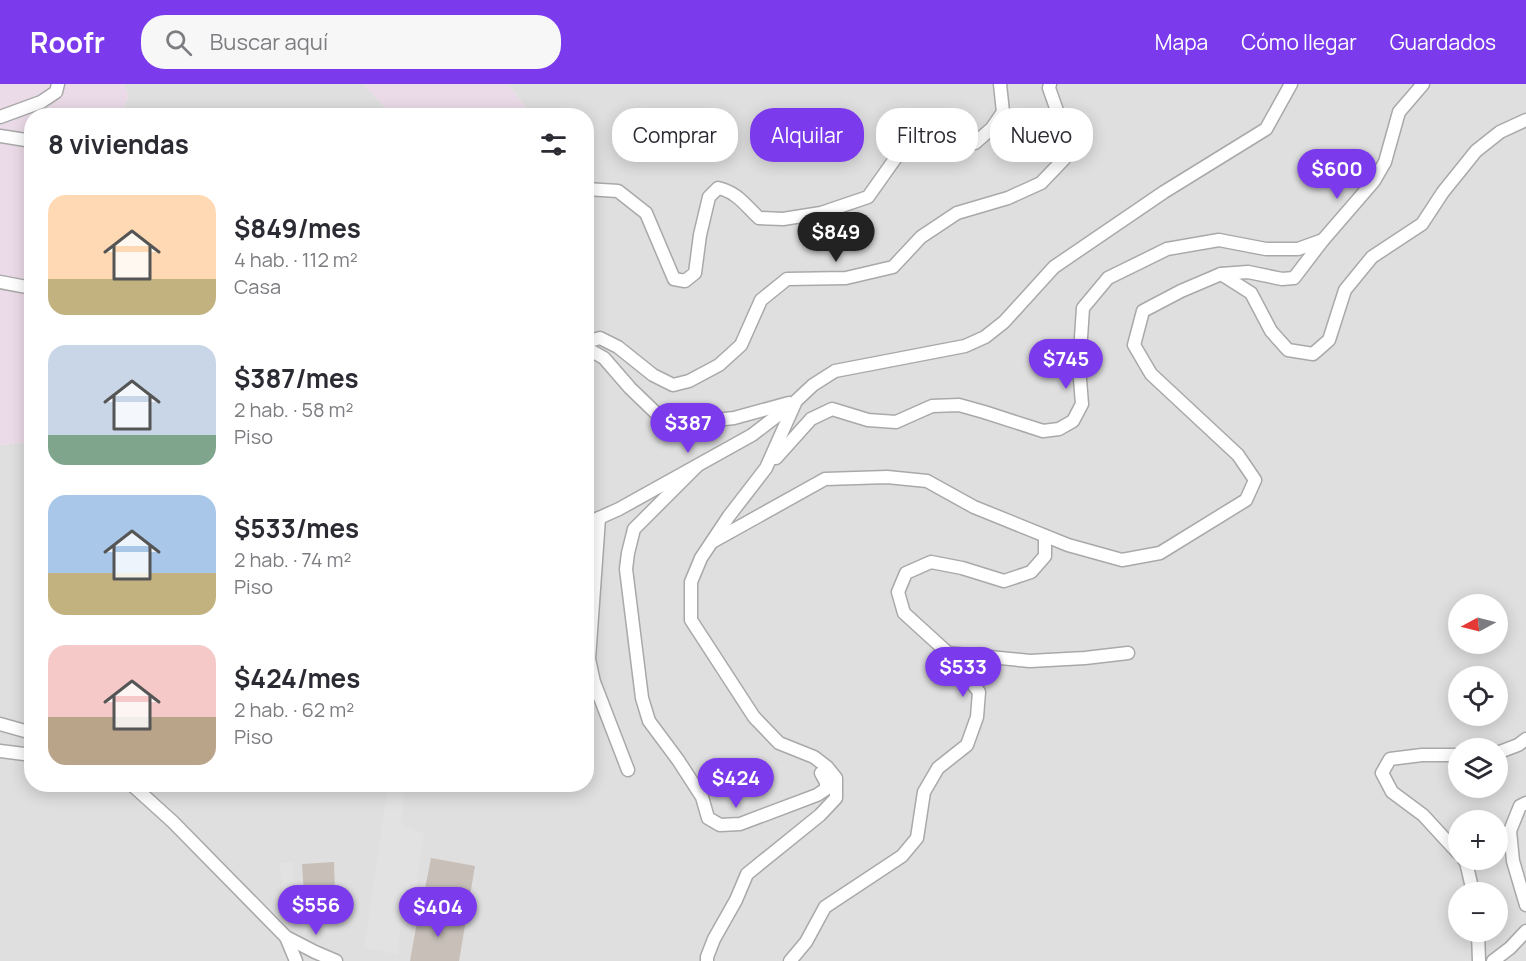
<!DOCTYPE html>
<html lang="es">
<head>
<meta charset="utf-8">
<style>
	:root { --surface:#fff; --page:#f7f7f7; --text:#2b2b33; --muted:#7c7c81; --accent:#7c3aed }
	body { margin:0; font-family:Manrope,sans-serif; background:var(--page); color:var(--text); height:100vh; display:flex; flex-direction:column; font-size:22px; white-space:nowrap }
	* { box-sizing:border-box; margin:0 }
	p { font-size:20px; color:var(--muted) }
	.icon { flex:none; width:33px; height:33px; fill:none; stroke:currentColor; stroke-width:2; stroke-linecap:round; stroke-linejoin:round }
	.map { position:relative; flex:1; overflow:hidden }
	.sheet { position:absolute; left:24px; top:24px; width:570px; height:684px; display:flex; flex-direction:column; background:var(--surface); border-radius:24px; box-shadow:0 3px 15px #0003 }
	.sheet>* { flex:none }
	.guide { position:absolute; left:612px; top:24px; width:570px; height:54px; display:flex; gap:12px }
	.needle { width:39px; rotate:263deg }
	.tools { position:absolute; left:1448px; top:510px; display:grid; gap:12px }
	.tools a { display:grid; place-items:center; width:60px; height:60px; border-radius:50%; background:var(--surface); box-shadow:0 3px 15px #0003; font-size:30px }
	.price { position:absolute; translate:-50% -51px; padding:0 14px; border-radius:21px; background:var(--accent); color:#fff; font-size:20px; line-height:39px; filter:drop-shadow(0 2px 3px #0008) }
	.price::after { content:''; position:absolute; left:50%; top:36px; width:18px; height:14px; margin-left:-9px; background:inherit; clip-path:polygon(0 0,100% 0,50% 100%) }
	.price.selected { background:#222; color:#fff }
	ul { padding:0; list-style:none }
	li { display:flex; align-items:center; gap:18px; height:150px; padding:0 24px }
	li span { display:grid; place-items:center; flex:none; width:168px; height:120px; border-radius:18px; color:#555 }
	li>.icon { margin-inline-start:auto }
	span .icon { width:72px; height:72px; fill:#fffc; stroke-width:1 }
	li b { font-size:26px }
	h2 { display:flex; justify-content:space-between; align-items:center; height:72px; padding:0 24px; font-size:26px }
	.tag { padding:0 21px; border-radius:24px; background:var(--surface); box-shadow:0 3px 15px #0003; font-size:21px; line-height:54px }
	.tag.selected { background:var(--accent); color:#fff }
	header { display:flex; align-items:center; gap:36px; box-sizing:border-box; height:84px; padding:0 30px; background:var(--accent); color:#fff }
	header strong { font-size:28px }
	nav { display:flex; gap:33px; margin-inline-start:auto; font-size:21px }
	.search { width:420px; height:54px; background:var(--page); display:flex; align-items:center; gap:15px; box-sizing:border-box; padding:0 21px; border-radius:24px; color:var(--muted); font-size:22px }
	.map>svg:first-child { display:block }
</style>
</head>
<body>
<header>
<strong>Roofr</strong>
<div class="search"><svg class="icon" aria-label="search" viewBox="0 0 24 24"><circle cx="10" cy="10" r="6"/><path d="M15 15l6 6"/></svg>Buscar aquí</div>
<nav><a>Mapa</a><a>Cómo llegar</a><a>Guardados</a></nav>
</header>
<div class="map">
<svg width="1526" height="877" viewBox="0 0 1526 877">
	<rect width="100%" height="100%" fill="#f2efe9"/>
	<g fill="#e0dfdf" fill-rule="evenodd">
		<path d="M124 0H364L386 25 388 31 122 32 128 12Z"/>
		<path d="M508 0H1526V877H0V361L31 358 32 700H586V32L525 31 529 28ZM1458 520H1497V560H1458ZM1458 592H1497V632H1458ZM1458 664H1497V704H1458ZM1458 736H1497V776H1458ZM1458 808H1497V848H1458Z"/>
	</g>
	<g fill="#ebdbe8">
		<path d="M0 0H124L128 12 122 31 32 32 31 358 0 361Z"/>
		<path d="M364 0H508L529 28 525 32 388 31 386 25Z"/>
	</g>
	<g fill="#e2e2e2">
		<path d="M388 701H406L401 736 405 742 424 750 410 847 400 846 398 871 364 863Z"/>
		<path d="M293 778 296 817H283L280 779Z"/>
	</g>
	<g fill="#c7bfb8">
		<path d="M431 774 475 782 467 829 422 820Z"/>
		<path d="M334 778 335 810 304 811 302 780Z"/>
		<path d="M419 827 466 836 459 877H410Z"/>
	</g>
	<g fill="none" stroke-linecap="round" stroke-linejoin="round">
		<defs>
			<g id="minor">
				<path d="M0 33 41 18 56 8 58 0"/>
				<path d="M0 52 32 57"/>
				<path d="M586 105 618 107 646 129 674 195 685 197 695 189 700 151 709 113 718 104C737 108 745 121 759 134L783 135 821 129 868 113 902 65 924 56 951 61 975 59 992 44 1003 28 1000 0"/>
				<path d="M1221 190 1248 188 1282 195 1294 194 1323 156 1374 97 1385 78 1399 28 1423 0"/>
				<path d="M0 198 32 204"/>
				<path d="M586 258 600 254 618 263 653 291 673 301 689 297 719 281 741 261 761 216 787 195 846 194 893 183 921 153 957 129 1008 114 1041 99 1064 75 1066 52 1049 4 1050 0"/>
				<path d="M586 264 604 274 630 304 658 331 679 340 734 334 789 319"/>
				<path d="M776 374 811 335 832 325 868 336 896 338 932 322 959 321 984 328 1043 347 1059 345 1073 337 1082 320 1079 283 1083 224 1108 194 1167 165 1219 156 1266 165H1298L1323 156"/>
				<path d="M697 382 634 445 628 469 626 485 642 614 649 637 678 676 702 713 708 734 720 741 740 740 817 711 826 705V698L821 689"/>
				<path d="M599 434 589 575 594 598 628 686"/>
				<path d="M586 439 599 434 619 425 752 351 795 318"/>
				<path d="M712 458 825 395 887 393 927 397 974 423 1068 461 1122 476 1160 469 1246 416 1255 396 1238 371 1151 290 1134 261 1143 227 1181 207 1221 190 1251 209 1271 247 1288 266 1313 270 1329 256 1345 206 1372 173 1422 140 1443 108 1476 67 1500 48 1526 36"/>
				<path d="M948 569 1030 577 1085 574 1128 569"/>
				<path d="M0 640 32 649"/>
				<path d="M0 667 32 671"/>
				<path d="M1497 669 1518 661 1526 655"/>
				<path d="M1458 671H1422L1390 675 1382 689 1392 708 1423 731 1458 769"/>
				<path d="M131 700 173 738 286 853 315 868 336 877"/>
				<path d="M1526 719 1520 722 1510 747 1513 777 1526 821"/>
				<path d="M1464 776 1466 778 1473 808"/>
				<path d="M1478 848 1479 877"/>
				<path d="M286 853 296 877"/>
				<path d="M707 877V873L714 855 736 816 747 790 820 731 836 714V694L827 683 814 673 779 659 754 633 691 536V498L701 474 729 432 766 384 796 317 813 301 835 287 965 262 985 253 1004 238 1054 183 1164 108 1266 45 1291 0"/>
				<path d="M790 877 806 858 825 823 902 772 917 754 924 708 938 684 967 661 977 633 979 608 948 569 904 529 898 508 906 489 931 478 962 484 1004 497 1031 488 1045 472V452"/>
				<path d="M1493 877 1510 864 1526 847"/>
			</g>
		</defs>
		<use href="#minor" stroke="#a9a9a9" stroke-width="15"/>
		<use href="#minor" stroke="#fff" stroke-width="12"/>
	</g>
</svg>
<div class="tools">
<a><svg class="needle" viewBox="-14 -14 28 28"><path d="M0-13l5 13h-10z" fill="#e53935"/><path d="M0 13l5-13h-10z" fill="#7c7c81"/></svg></a>
<a><svg class="icon" aria-label="locate" viewBox="0 0 24 24"><circle cx="12" cy="12" r="6"/><path d="M12 2v4M12 18v4M2 12h4M18 12h4"/></svg></a>
<a><svg class="icon" aria-label="layers" viewBox="0 0 24 24"><path d="M12 4l9 5-9 5-9-5zM3 14l9 5 9-5"/></svg></a>
<a>+</a>
<a>−</a>
</div>
<b class="price" style="left:1337px;top:116px">$600</b>
<b class="price selected" style="left:836px;top:179px">$849</b>
<b class="price" style="left:1066px;top:306px">$745</b>
<b class="price" style="left:688px;top:370px">$387</b>
<b class="price" style="left:963px;top:614px">$533</b>
<b class="price" style="left:736px;top:725px">$424</b>
<b class="price" style="left:316px;top:852px">$556</b>
<b class="price" style="left:438px;top:854px">$404</b>
<div class="guide">
<a class="tag">Comprar</a>
<a class="tag selected">Alquilar</a>
<a class="tag">Filtros</a>
<a class="tag">Nuevo</a>
</div>
<section class="sheet">
<h2>8 viviendas<svg class="icon" aria-label="filters" viewBox="0 0 24 24"><path d="M4 7h16M4 17h16"/><circle cx="9" cy="7" r="2"/><circle cx="15" cy="17" r="2"/></svg></h2>
<ul>
<li><span style="background:linear-gradient(#ffd9b3 70%,#c2b280 0)"><svg class="icon" aria-label="home" viewBox="0 0 24 24"><path d="M3 11l9-7 9 7M6 9v11h12V9"/></svg></span><div><b>$849/mes</b><p>4 hab. · 112 m²</p><p>Casa</p></div></li>
<li><span style="background:linear-gradient(#c9d6e8 75%,#7fa58c 0)"><svg class="icon" aria-label="home" viewBox="0 0 24 24"><path d="M3 11l9-7 9 7M6 9v11h12V9"/></svg></span><div><b>$387/mes</b><p>2 hab. · 58 m²</p><p>Piso</p></div></li>
<li><span style="background:linear-gradient(#a9c7e8 65%,#c2b280 0)"><svg class="icon" aria-label="home" viewBox="0 0 24 24"><path d="M3 11l9-7 9 7M6 9v11h12V9"/></svg></span><div><b>$533/mes</b><p>2 hab. · 74 m²</p><p>Piso</p></div></li>
<li><span style="background:linear-gradient(#f6c9c9 60%,#b9a48a 0)"><svg class="icon" aria-label="home" viewBox="0 0 24 24"><path d="M3 11l9-7 9 7M6 9v11h12V9"/></svg></span><div><b>$424/mes</b><p>2 hab. · 62 m²</p><p>Piso</p></div></li>
</ul>
</section>
</div>
</body>
</html>
